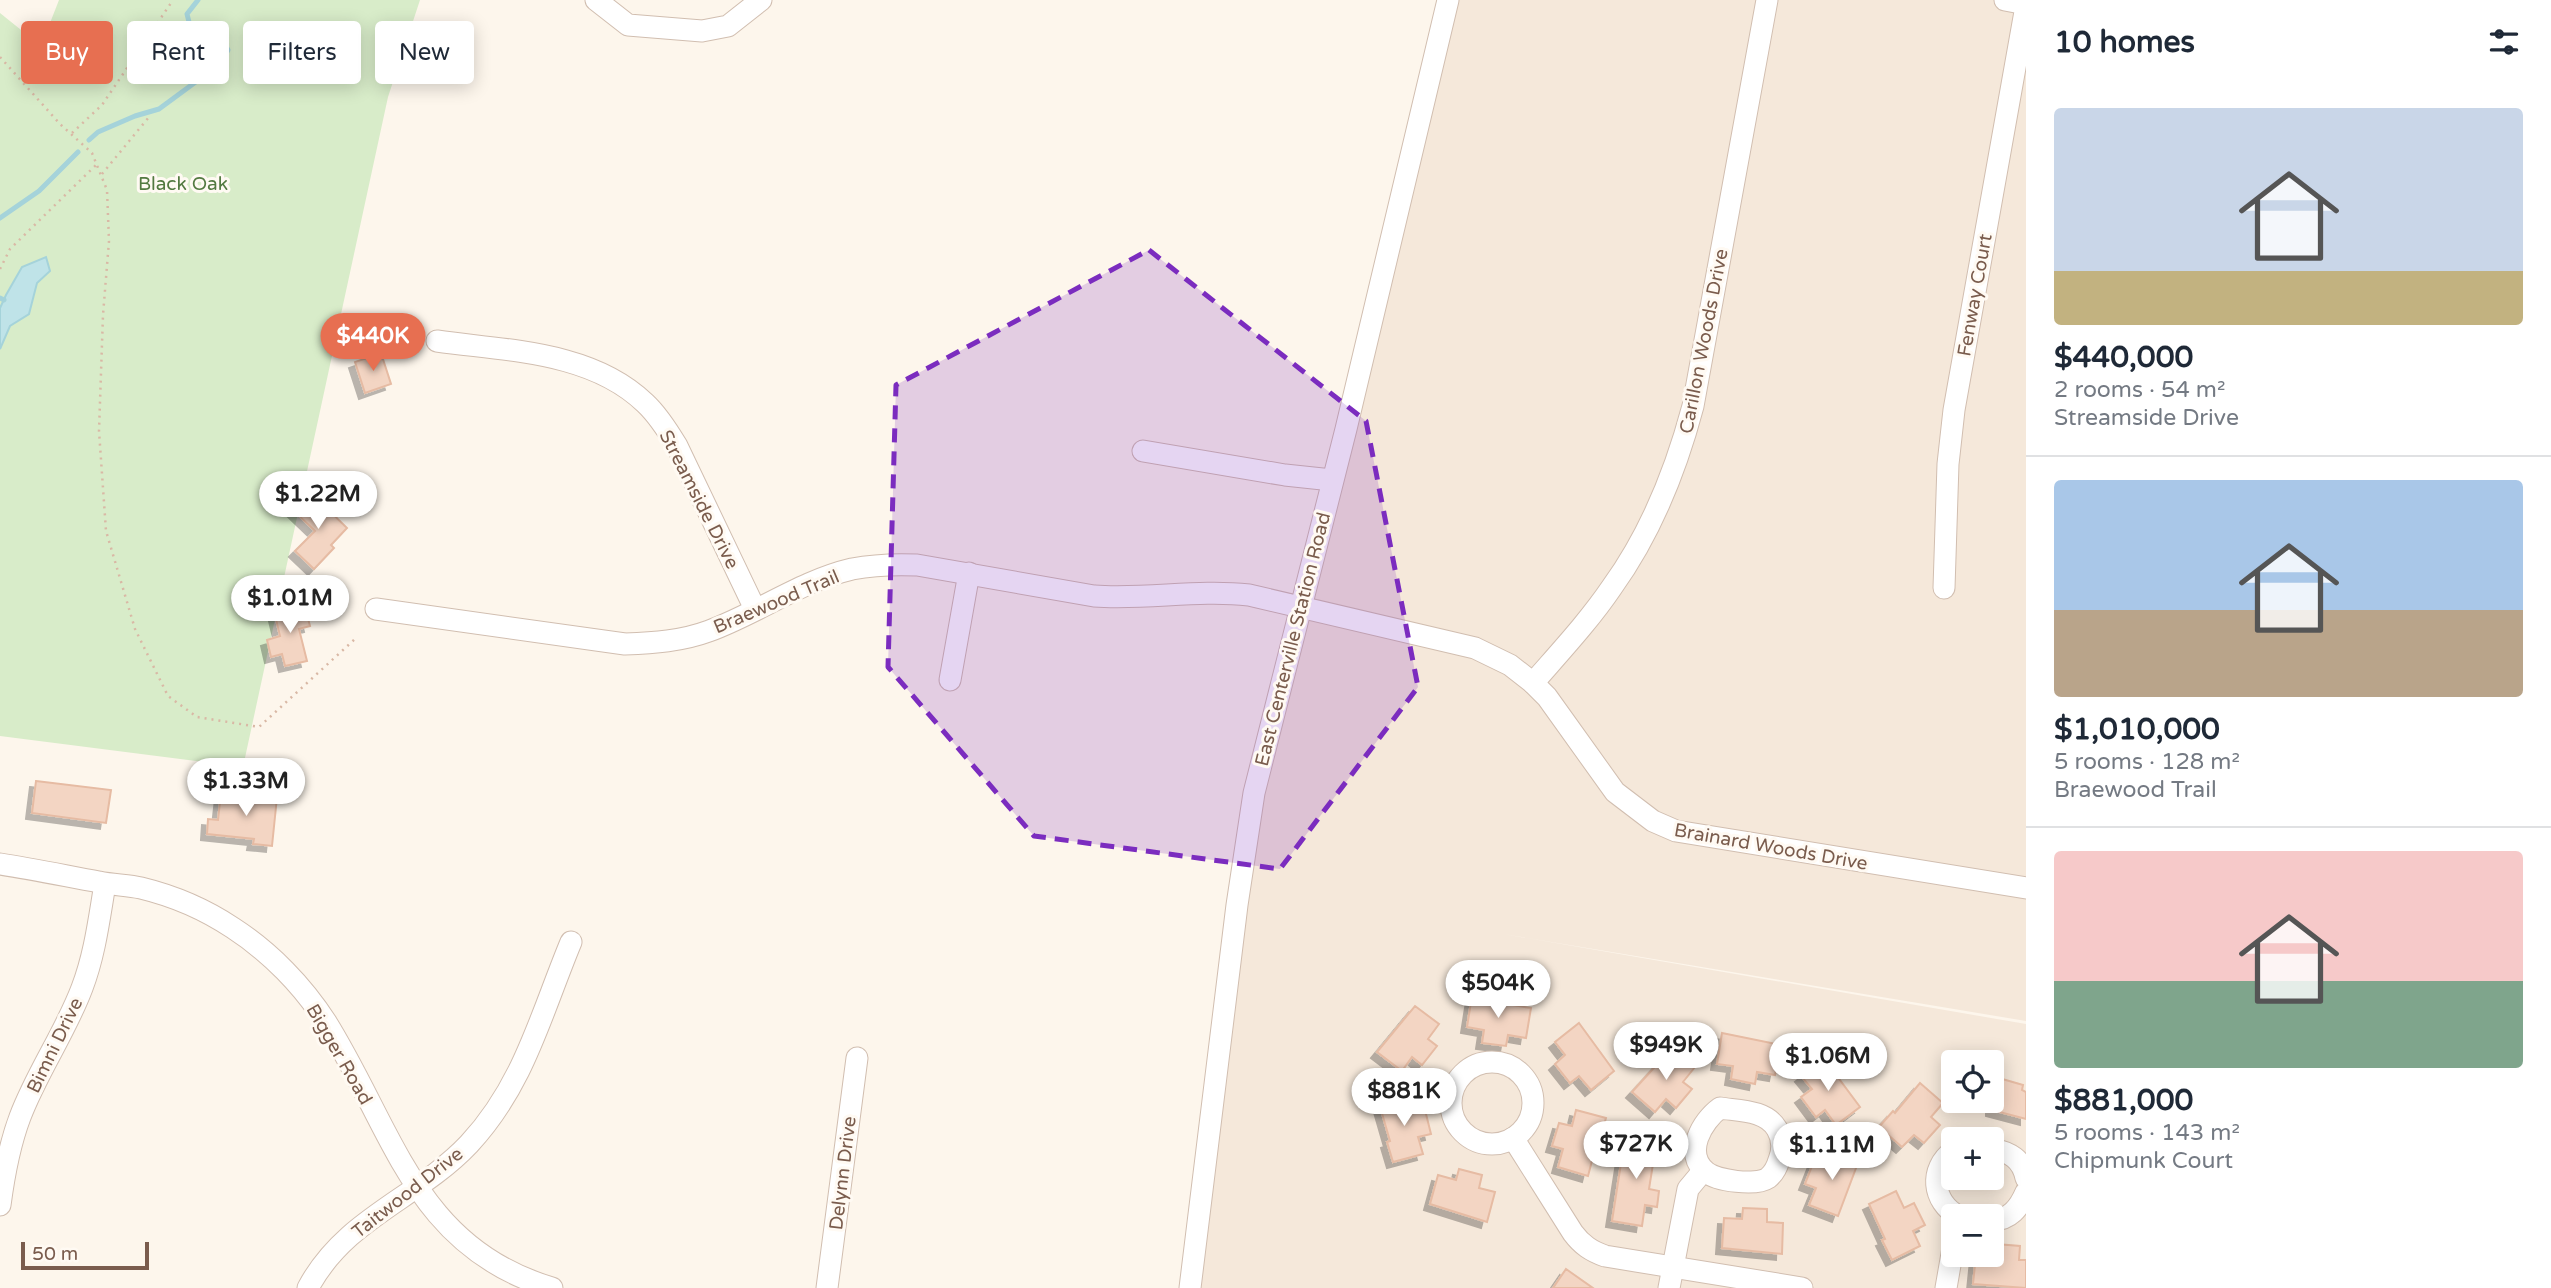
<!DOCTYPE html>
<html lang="en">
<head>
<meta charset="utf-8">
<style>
	:root { --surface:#fff; --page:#f2f2f3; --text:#1f2937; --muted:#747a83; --line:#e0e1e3; --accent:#e76f51 }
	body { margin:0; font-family:"Varela Round",sans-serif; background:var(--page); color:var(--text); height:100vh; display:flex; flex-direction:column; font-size:26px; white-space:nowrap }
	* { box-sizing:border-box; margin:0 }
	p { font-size:23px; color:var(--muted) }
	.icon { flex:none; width:38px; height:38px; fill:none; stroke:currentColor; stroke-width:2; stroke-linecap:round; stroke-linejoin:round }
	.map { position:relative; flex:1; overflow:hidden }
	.drawer { display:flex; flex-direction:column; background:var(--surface); width:525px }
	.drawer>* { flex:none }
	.hud { position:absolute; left:21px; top:21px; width:665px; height:63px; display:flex; gap:14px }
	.controls { position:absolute; left:1941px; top:1050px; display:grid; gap:14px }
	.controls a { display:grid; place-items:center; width:63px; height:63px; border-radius:7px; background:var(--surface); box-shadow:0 4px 18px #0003; font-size:35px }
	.scale { position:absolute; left:21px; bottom:18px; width:128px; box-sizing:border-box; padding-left:7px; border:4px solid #7a5c4d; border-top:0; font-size:19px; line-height:24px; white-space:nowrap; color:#7a5c4d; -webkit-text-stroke:5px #fffaf3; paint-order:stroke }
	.price { position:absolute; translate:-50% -60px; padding:0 16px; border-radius:24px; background:#fff; color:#222; font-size:23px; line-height:46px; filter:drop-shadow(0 2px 4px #0008) }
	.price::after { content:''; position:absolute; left:50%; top:42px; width:21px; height:16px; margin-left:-10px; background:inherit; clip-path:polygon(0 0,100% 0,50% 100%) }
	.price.active { background:var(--accent); color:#fff }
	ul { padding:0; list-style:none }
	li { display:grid; align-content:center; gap:14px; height:371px; padding:0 28px }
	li+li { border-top:2px solid var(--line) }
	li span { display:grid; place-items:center; height:217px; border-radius:7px; color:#555 }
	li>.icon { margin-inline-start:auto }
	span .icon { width:126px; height:126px; fill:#fffc; stroke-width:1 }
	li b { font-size:30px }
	h2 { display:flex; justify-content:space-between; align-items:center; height:84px; padding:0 28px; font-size:30px }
	.tag { padding:0 24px; border-radius:7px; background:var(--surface); box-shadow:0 4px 18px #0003; font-size:24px; line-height:63px }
	.tag.active { background:var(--accent); color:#fff }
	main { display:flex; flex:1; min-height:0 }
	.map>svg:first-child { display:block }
</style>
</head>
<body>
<main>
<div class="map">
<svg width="2026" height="1288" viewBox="0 0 2026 1288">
	<defs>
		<filter id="shadow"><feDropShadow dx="-6" dy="6" stdDeviation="0" flood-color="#0004"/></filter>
	</defs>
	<rect width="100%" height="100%" fill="#fdf6ec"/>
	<path fill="#f5e8da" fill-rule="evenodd" d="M1446 0H2026V1021L1503 934 2026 1024V1288H1190L1237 905ZM1953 1062H1992V1101H1953ZM1953 1139H1992V1178H1953ZM1953 1216H1992V1255H1953Z"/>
	<path fill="#d8ecc9" d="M59 0H420L388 97 243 767 0 736V13L41 46Z"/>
	<path fill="#bfe3e8" stroke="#a5d3da" stroke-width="2" d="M46 257 50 271 37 283 29 314 10 326 0 349V308L6 295 22 267Z"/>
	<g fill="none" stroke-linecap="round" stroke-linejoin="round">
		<g stroke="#a5d3da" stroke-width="5">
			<path d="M89 140 98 132 135 116 159 109 220 64 228 50 224 43 207 37 190 26 187 14 198 0"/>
			<path d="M0 218 39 191 78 152"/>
			<path d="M0 298 4 300"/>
		</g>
	</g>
	<g fill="#f3d5c3" stroke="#e6bba3" stroke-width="2" filter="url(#shadow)">
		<path d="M381 353 391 384 365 393 355 362Z"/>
		<path d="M311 493 347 528 331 545 334 548 314 569 295 551 315 531 294 511Z"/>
		<path d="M304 603 310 626 299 629 307 661 285 666 282 654 271 657 267 640 280 636 274 611Z"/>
		<path d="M36 781 111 790 106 823 32 813Z"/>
		<path d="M221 793 277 797 272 846 253 844 254 839 207 834 208 819 218 820Z"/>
		<path d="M1472 996 1493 999V1002L1531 1008 1526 1038 1508 1035 1506 1046 1482 1043 1484 1030 1467 1027Z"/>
		<path d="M1415 1006 1439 1024 1428 1039 1437 1046 1422 1065 1412 1057 1402 1071 1377 1052Z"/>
		<path d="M1579 1023 1614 1071 1591 1090 1579 1076 1570 1083 1555 1064 1565 1055 1555 1042Z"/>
		<path d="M1722 1033 1781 1045 1775 1075 1757 1072 1755 1084 1731 1079 1733 1066 1717 1064Z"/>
		<path d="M1672 1048 1695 1067 1683 1082 1692 1089 1676 1108 1666 1099 1655 1112 1632 1092Z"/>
		<path d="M1826 1057 1839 1074 1837 1076 1860 1107 1836 1125 1825 1110 1816 1117 1801 1097 1812 1089 1801 1076Z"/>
		<path d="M1992 1076 2023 1085 2022 1090 2026 1092V1119L1992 1110Z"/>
		<path d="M1920 1083 1943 1103 1931 1117 1940 1125 1924 1143 1914 1135 1902 1147 1879 1127 1893 1111 1895 1113Z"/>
		<path d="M1409 1095 1414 1113 1425 1110 1431 1134 1418 1137 1423 1154 1393 1162 1387 1142 1390 1141 1379 1103Z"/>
		<path d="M1576 1110 1606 1118 1600 1139 1598 1138 1588 1176 1558 1167 1563 1149 1552 1146 1559 1123 1572 1126Z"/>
		<path d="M1630 1135 1657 1139 1649 1189 1659 1191 1657 1207 1645 1205 1642 1226 1612 1221 1624 1144 1628 1145Z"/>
		<path d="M1832 1150 1859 1160 1838 1216 1809 1205 1816 1188 1805 1184 1814 1161 1826 1165Z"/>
		<path d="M1459 1169 1482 1175 1479 1188 1495 1192 1487 1222 1430 1204 1438 1175 1456 1180Z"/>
		<path d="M1896 1191 1904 1208 1914 1203 1925 1225 1913 1231 1920 1246 1892 1260 1882 1240 1885 1239 1869 1204Z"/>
		<path d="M1743 1208 1767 1209V1222L1783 1223 1782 1254 1722 1248 1724 1218 1742 1219Z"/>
		<path d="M1996 1244 2020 1246 2019 1260H2026V1288L1973 1284 1976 1255H1995Z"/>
		<path d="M1566 1269 1593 1288H1553Z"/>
	</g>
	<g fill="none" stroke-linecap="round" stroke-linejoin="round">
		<defs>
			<g id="minor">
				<path d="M596 0 628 25 702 31 728 26 761 0"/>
				<path d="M2005 0 2026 4"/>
				<path d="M437 341C507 351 591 351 645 403 658 415 668 431 677 446L755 609"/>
				<path d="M1143 451 1285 475 1332 480"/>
				<path d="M1944 588 1948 464 1954 410 2026 6"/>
				<path d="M376 609 625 644C654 643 682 641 709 631 758 613 801 581 852 569 873 565 895 564 917 565L1094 596C1146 600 1197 589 1249 595L1475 648 1510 665 1533 683 1547 697 1615 792 1653 821 1676 831 2026 888"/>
				<path d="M950 680 969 573"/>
				<path d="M1533 683C1560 652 1589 621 1612 587 1651 533 1676 470 1693 406L1767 0"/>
				<path d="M0 864C33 869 66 876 99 882 113 885 128 885 141 888 174 896 206 910 233 928 270 952 303 986 326 1022 393 1129 415 1248 552 1288"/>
				<circle cx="1492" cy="1103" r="41"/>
				<path d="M1720 1108C1740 1111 1766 1110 1777 1129 1783 1139 1783 1150 1779 1160 1777 1167 1773 1174 1768 1178 1756 1186 1717 1181 1706 1172 1683 1154 1702 1121 1720 1108Z"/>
				<path d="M1513 1138 1573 1233C1582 1245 1591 1251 1605 1256L1802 1288"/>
				<path d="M1992 1149C2010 1152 2022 1159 2026 1178"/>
				<path d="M1953 1151C1929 1169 1932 1201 1958 1216"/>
				<path d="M0 1205C4 1175 9 1146 20 1117 37 1072 65 1033 82 988 95 954 99 919 105 884"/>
				<path d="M1992 1220C2010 1220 2019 1208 2026 1192"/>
				<path d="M308 1288C345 1218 418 1198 469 1144 524 1085 541 1014 571 942"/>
				<path d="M827 1288 857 1058"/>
				<path d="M1190 1288 1237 905 1254 793 1346 429 1448 0"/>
				<path d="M1669 1288 1688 1189 1703 1171"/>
				<path d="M1946 1288 1953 1248"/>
			</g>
		</defs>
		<use href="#minor" stroke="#d1beb0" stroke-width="23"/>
		<g stroke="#d9b8a5" stroke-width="2.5" stroke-dasharray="2 5" stroke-linecap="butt">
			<path d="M0 57 60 124 92 153 107 190 109 241 103 315 99 431 106 531 135 629 168 696 197 717 259 727 355 639"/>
			<path d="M72 133 102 105 173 0"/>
			<path d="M102 174 149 117"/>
			<path d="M0 269 10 249 97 164"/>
		</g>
		<use href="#minor" stroke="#fff" stroke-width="21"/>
	</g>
	<path fill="#7b2cbf" fill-opacity="0.2" stroke="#7b2cbf" stroke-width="5" stroke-dasharray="14 9" stroke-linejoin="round" d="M1149 250 1366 421 1418 687 1280 869 1034 836 888 667 896 385Z"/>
	<g text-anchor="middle" stroke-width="6" stroke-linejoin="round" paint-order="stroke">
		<g font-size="19" fill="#537a41" stroke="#fffaf3">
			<text x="183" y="190">Black Oak</text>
		</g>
		<g font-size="19" fill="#7a5c4d" stroke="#fffaf3">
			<text transform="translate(1974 295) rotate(-80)" y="7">Fenway Court</text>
			<text transform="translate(1703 341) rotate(-79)" y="7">Carillon Woods Drive</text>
			<text transform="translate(700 499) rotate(63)" y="7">Streamside Drive</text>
			<text transform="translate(776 601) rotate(-23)" y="7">Braewood Trail</text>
			<text transform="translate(1292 639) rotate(-76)" y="7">East Centerville Station Road</text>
			<text transform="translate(1771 846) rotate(10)" y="7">Brainard Woods Drive</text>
			<text transform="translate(54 1045) rotate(-64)" y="7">Bimni Drive</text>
			<text transform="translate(340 1054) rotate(60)" y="7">Bigger Road</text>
			<text transform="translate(842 1173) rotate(-83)" y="7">Delynn Drive</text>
			<text transform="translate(407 1192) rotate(-38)" y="7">Taitwood Drive</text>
		</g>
	</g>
</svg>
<div class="controls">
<a><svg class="icon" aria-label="locate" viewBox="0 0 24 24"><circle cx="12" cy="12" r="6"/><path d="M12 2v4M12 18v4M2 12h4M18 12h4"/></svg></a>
<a>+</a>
<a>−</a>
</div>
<div class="scale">50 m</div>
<b class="price active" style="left:373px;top:373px">$440K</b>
<b class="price" style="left:318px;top:531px">$1.22M</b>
<b class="price" style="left:290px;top:635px">$1.01M</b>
<b class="price" style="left:246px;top:818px">$1.33M</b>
<b class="price" style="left:1498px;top:1020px">$504K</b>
<b class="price" style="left:1666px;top:1082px">$949K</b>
<b class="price" style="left:1828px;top:1093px">$1.06M</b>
<b class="price" style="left:1404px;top:1128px">$881K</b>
<b class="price" style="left:1636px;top:1181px">$727K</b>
<b class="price" style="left:1832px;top:1182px">$1.11M</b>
<div class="hud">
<a class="tag active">Buy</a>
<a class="tag">Rent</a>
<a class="tag">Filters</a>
<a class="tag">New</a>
</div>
</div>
<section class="drawer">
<h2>10 homes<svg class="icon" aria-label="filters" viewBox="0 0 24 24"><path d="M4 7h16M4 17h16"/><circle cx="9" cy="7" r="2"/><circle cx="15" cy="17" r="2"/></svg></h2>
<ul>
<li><span style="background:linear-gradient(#c9d6e8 75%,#c2b280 0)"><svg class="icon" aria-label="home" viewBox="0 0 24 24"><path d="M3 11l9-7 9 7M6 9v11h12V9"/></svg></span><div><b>$440,000</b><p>2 rooms · 54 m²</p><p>Streamside Drive</p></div></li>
<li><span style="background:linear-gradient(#a9c7e8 60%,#b9a48a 0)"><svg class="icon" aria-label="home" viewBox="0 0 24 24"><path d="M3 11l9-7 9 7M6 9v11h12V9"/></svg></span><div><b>$1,010,000</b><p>5 rooms · 128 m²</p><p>Braewood Trail</p></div></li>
<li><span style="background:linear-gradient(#f6c9c9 60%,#7fa58c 0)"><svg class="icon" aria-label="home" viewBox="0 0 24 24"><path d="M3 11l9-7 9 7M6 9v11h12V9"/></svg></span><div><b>$881,000</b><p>5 rooms · 143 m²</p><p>Chipmunk Court</p></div></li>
</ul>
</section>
</main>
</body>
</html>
